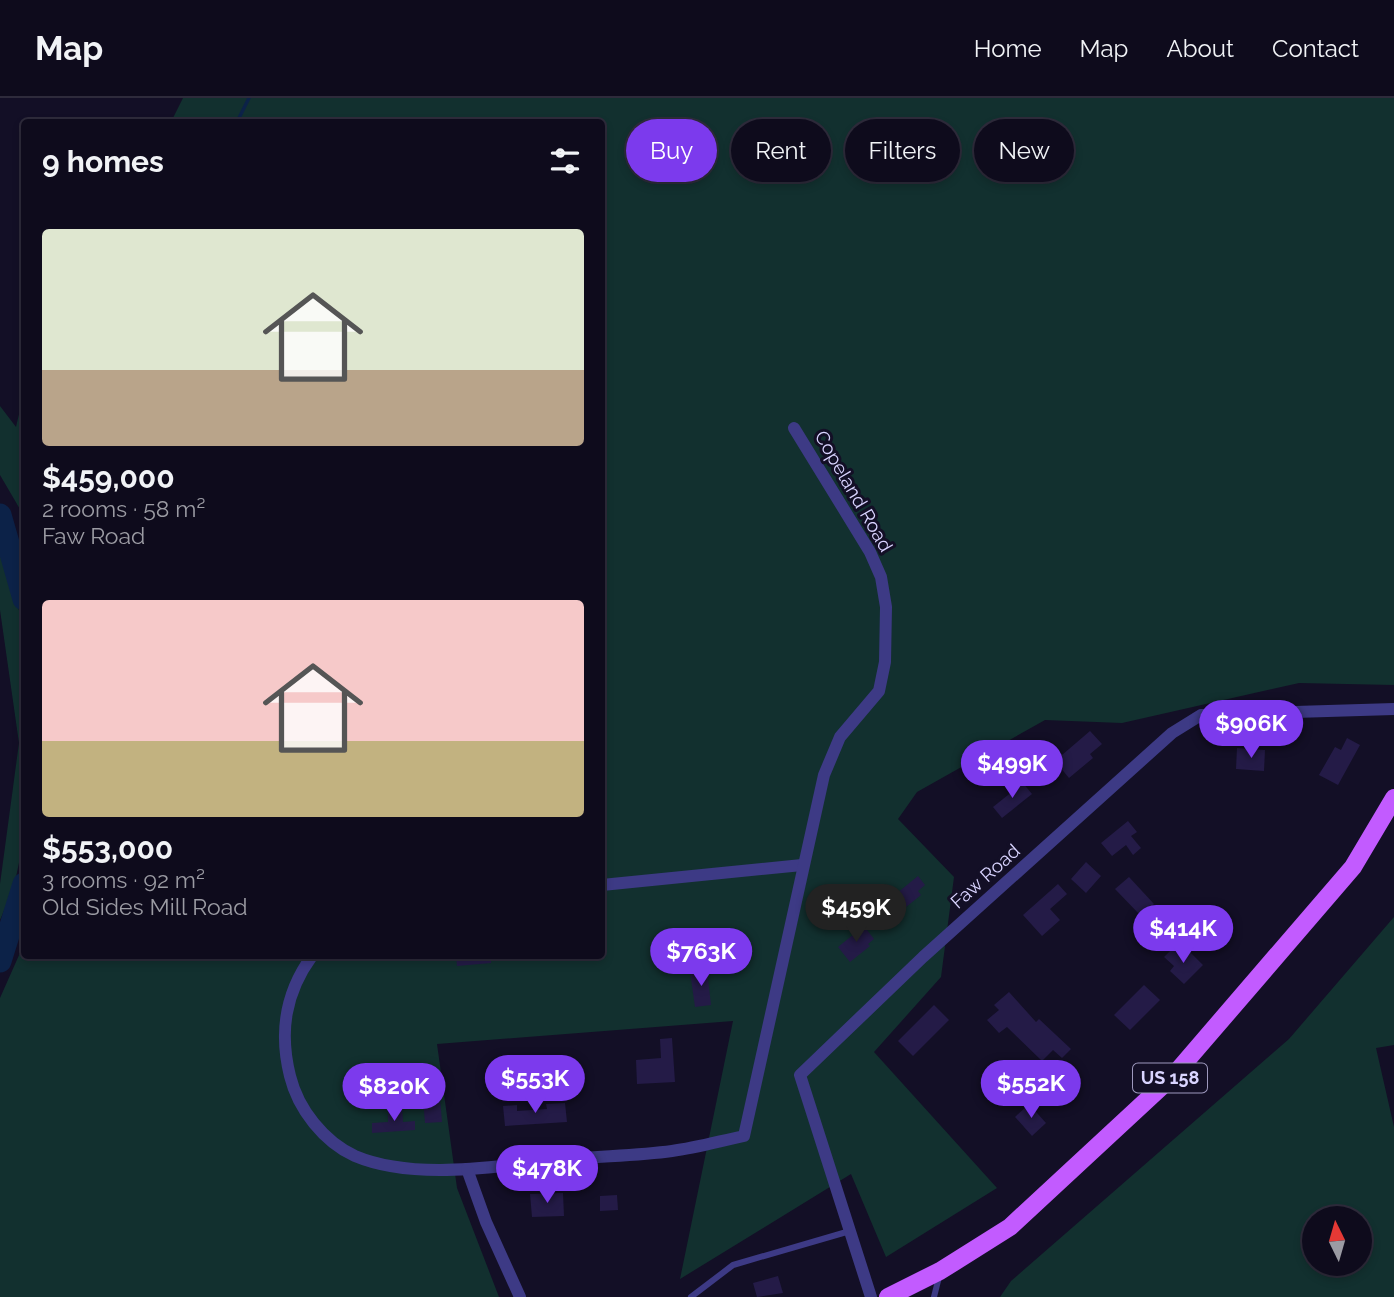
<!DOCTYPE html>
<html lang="en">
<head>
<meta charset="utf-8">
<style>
	:root { --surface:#0e0b1c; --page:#171425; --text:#f1f3f6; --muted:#9b9ba3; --line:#2e2b3b; --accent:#7c3aed }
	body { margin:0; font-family:Raleway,sans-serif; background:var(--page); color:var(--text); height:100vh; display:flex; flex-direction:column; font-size:26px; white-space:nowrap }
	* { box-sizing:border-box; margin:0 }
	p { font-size:23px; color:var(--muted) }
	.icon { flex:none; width:38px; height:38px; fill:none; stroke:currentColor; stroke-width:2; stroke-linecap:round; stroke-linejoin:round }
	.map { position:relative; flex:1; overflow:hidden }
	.details { position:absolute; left:21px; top:21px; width:584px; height:840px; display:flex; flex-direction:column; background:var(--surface); border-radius:7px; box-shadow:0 4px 10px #0003,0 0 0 2px var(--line) }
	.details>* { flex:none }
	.banner { position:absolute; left:626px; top:21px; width:662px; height:63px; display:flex; gap:14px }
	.needle { width:46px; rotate:355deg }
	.fabs { position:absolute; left:1302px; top:1108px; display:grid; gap:14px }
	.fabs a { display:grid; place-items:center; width:70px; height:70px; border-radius:50%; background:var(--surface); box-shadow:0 4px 10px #0003,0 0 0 2px var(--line); font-size:35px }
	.price { position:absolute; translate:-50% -60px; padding:0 16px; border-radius:24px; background:var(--accent); color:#fff; font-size:23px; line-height:46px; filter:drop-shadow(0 2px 4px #0008) }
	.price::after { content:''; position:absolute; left:50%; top:42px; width:21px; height:16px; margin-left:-10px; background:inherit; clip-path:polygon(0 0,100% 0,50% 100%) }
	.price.current { background:#222; color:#fff }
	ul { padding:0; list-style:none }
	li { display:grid; align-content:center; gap:14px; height:371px; padding:0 21px }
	li span { display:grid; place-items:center; height:217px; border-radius:7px; color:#555 }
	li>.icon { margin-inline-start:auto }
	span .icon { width:126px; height:126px; fill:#fffc; stroke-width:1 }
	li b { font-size:30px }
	h2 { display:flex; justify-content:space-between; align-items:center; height:84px; padding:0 21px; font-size:30px }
	.chip { padding:0 24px; border-radius:32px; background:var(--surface); box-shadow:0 4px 10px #0003,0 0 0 2px var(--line); font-size:24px; line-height:63px }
	.chip.current { background:var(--accent); color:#fff }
	header { display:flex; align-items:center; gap:42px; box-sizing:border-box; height:98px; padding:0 35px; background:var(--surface); border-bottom:2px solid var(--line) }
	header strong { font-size:33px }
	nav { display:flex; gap:38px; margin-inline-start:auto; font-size:24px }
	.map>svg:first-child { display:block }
</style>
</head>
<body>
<header>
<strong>Map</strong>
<nav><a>Home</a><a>Map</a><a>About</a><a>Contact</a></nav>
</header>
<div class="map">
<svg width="1394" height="1199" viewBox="0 0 1394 1199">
	<rect width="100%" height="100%" fill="#130f26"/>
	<g fill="#12302f" fill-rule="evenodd">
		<path d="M183 0H1394V587L1299 585 1122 625 1045 622 917 694 898 721 954 779 941 879 874 954 997 1090 886 1159 851 1076 680 1181 733 923 437 946 457 1090 499 1199H0V900L24 846V858H602V24H171Z"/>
		<path d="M24 295V418L0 377V308L16 329Z"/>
		<path d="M0 445 24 530V740L14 789 0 822V786L19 645 0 512Z"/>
		<path d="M1394 819V947L1376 950 1394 1029V1199H1000L1011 1183 1289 941ZM1314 1120H1360V1166H1314Z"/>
	</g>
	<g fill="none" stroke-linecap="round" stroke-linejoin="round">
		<g stroke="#0c2248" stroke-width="3.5">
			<path d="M237 24 249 0"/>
			<path d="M17 477 24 458"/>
		</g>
		<g stroke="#0c2248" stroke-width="23">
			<path d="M0 417 24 501"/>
			<path d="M0 863 24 786"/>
		</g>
	</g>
	<g fill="#241b47">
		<path d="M1090 633 1102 646 1090 656 1093 660 1069 680 1055 663Z"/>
		<path d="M1347 640 1360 647 1338 687 1319 677 1335 649 1341 652Z"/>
		<path d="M1237 650 1265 652 1264 673 1236 671Z"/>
		<path d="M1023 685 1032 696 1002 720 993 709Z"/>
		<path d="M1128 723 1137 734 1131 738 1141 750 1133 757 1126 747 1112 758 1101 745Z"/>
		<path d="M1086 764 1101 778 1086 795 1071 781Z"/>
		<path d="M918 778 925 787 918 793 921 797 906 809 896 796Z"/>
		<path d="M1129 779 1154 806 1141 818 1115 791Z"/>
		<path d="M1058 786 1067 796 1050 811 1060 822 1042 838 1023 817Z"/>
		<path d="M864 828 874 841 868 846 870 848 850 864 838 849Z"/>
		<path d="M1173 850 1182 860 1189 853 1203 867 1184 886 1170 873 1174 868 1164 859Z"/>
		<path d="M456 858H491V865L457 868Z"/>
		<path d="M707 871 711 907 695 909 690 874Z"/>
		<path d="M1144 887 1160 902 1130 932 1114 917Z"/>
		<path d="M1009 894 1036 924 1039 921 1071 951 1062 960 1053 952 1042 963 1007 929 999 935 987 922 999 912 994 907Z"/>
		<path d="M934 907 949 922 913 958 898 943Z"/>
		<path d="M672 940 675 984 637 986 636 962 661 960 660 941Z"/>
		<path d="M440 1000 442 1024 425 1025 423 1001Z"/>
		<path d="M565 1005 567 1024 505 1028 503 1008 517 1007V1013L547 1011 546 1006Z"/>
		<path d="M1029 1006 1046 1025 1032 1038 1015 1019Z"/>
		<path d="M402 1009 403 1024 415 1023V1032L372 1035V1025L388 1024V1010Z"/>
		<path d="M563 1095 564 1118 532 1119 530 1096Z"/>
		<path d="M617 1097 618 1112 600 1113V1098Z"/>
		<path d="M778 1178 783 1195 757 1199 753 1185Z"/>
	</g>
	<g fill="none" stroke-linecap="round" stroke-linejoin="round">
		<g stroke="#3d3a85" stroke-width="6">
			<path d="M691 1199 733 1167 850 1133"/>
			<path d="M934 1199 939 1179"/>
		</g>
		<g stroke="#3d3a85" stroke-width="12">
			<path d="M602 787 802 767"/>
			<path d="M312 858C285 895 279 934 290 978 298 1011 324 1044 355 1058 414 1083 498 1068 560 1062 597 1058 635 1058 672 1053 696 1050 720 1043 744 1038L824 677 840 639 879 593 885 564 886 509 881 479 870 454 794 330"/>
			<path d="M467 1071 486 1124 520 1199"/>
			<path d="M871 1199 800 977 923 859 1172 635 1201 617 1394 611"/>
		</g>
		<path stroke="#c25bff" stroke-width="18" d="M888 1199 940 1173 1010 1129 1174 977 1353 769 1394 700"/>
	</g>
	<g text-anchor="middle" stroke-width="6" stroke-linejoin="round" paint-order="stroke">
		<rect fill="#130f26" stroke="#9e99be" stroke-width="2" x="1133" y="965.5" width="74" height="29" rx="5"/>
		<g font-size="18" font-weight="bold" fill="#d9d4ff">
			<text x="1170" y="986">US 158</text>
		</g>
		<g font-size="19" fill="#d9d4ff" stroke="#130f26">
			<text transform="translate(854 393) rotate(60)" y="7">Copeland Road</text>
			<text transform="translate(985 778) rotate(-42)" y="7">Faw Road</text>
		</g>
	</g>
</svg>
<div class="fabs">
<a><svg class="needle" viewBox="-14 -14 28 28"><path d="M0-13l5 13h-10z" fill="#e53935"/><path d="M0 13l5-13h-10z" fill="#9b9ba3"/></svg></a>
</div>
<b class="price" style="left:1251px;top:662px">$906K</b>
<b class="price" style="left:1012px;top:702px">$499K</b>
<b class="price current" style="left:856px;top:846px">$459K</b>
<b class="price" style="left:1183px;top:867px">$414K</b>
<b class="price" style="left:701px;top:890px">$763K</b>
<b class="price" style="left:535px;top:1017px">$553K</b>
<b class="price" style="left:1031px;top:1022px">$552K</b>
<b class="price" style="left:394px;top:1025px">$820K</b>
<b class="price" style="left:547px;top:1107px">$478K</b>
<div class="banner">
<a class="chip current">Buy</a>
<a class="chip">Rent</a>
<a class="chip">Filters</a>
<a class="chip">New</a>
</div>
<section class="details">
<h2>9 homes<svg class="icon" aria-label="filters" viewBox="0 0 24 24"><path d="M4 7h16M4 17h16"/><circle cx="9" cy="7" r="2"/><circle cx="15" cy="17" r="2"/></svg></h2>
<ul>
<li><span style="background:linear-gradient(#dfe7d0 65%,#b9a48a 0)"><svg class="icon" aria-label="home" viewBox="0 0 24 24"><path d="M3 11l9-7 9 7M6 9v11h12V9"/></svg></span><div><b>$459,000</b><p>2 rooms · 58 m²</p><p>Faw Road</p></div></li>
<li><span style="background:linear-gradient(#f6c9c9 65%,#c2b280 0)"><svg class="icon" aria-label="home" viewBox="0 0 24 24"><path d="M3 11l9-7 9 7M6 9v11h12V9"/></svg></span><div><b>$553,000</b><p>3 rooms · 92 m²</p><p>Old Sides Mill Road</p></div></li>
</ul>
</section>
</div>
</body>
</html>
